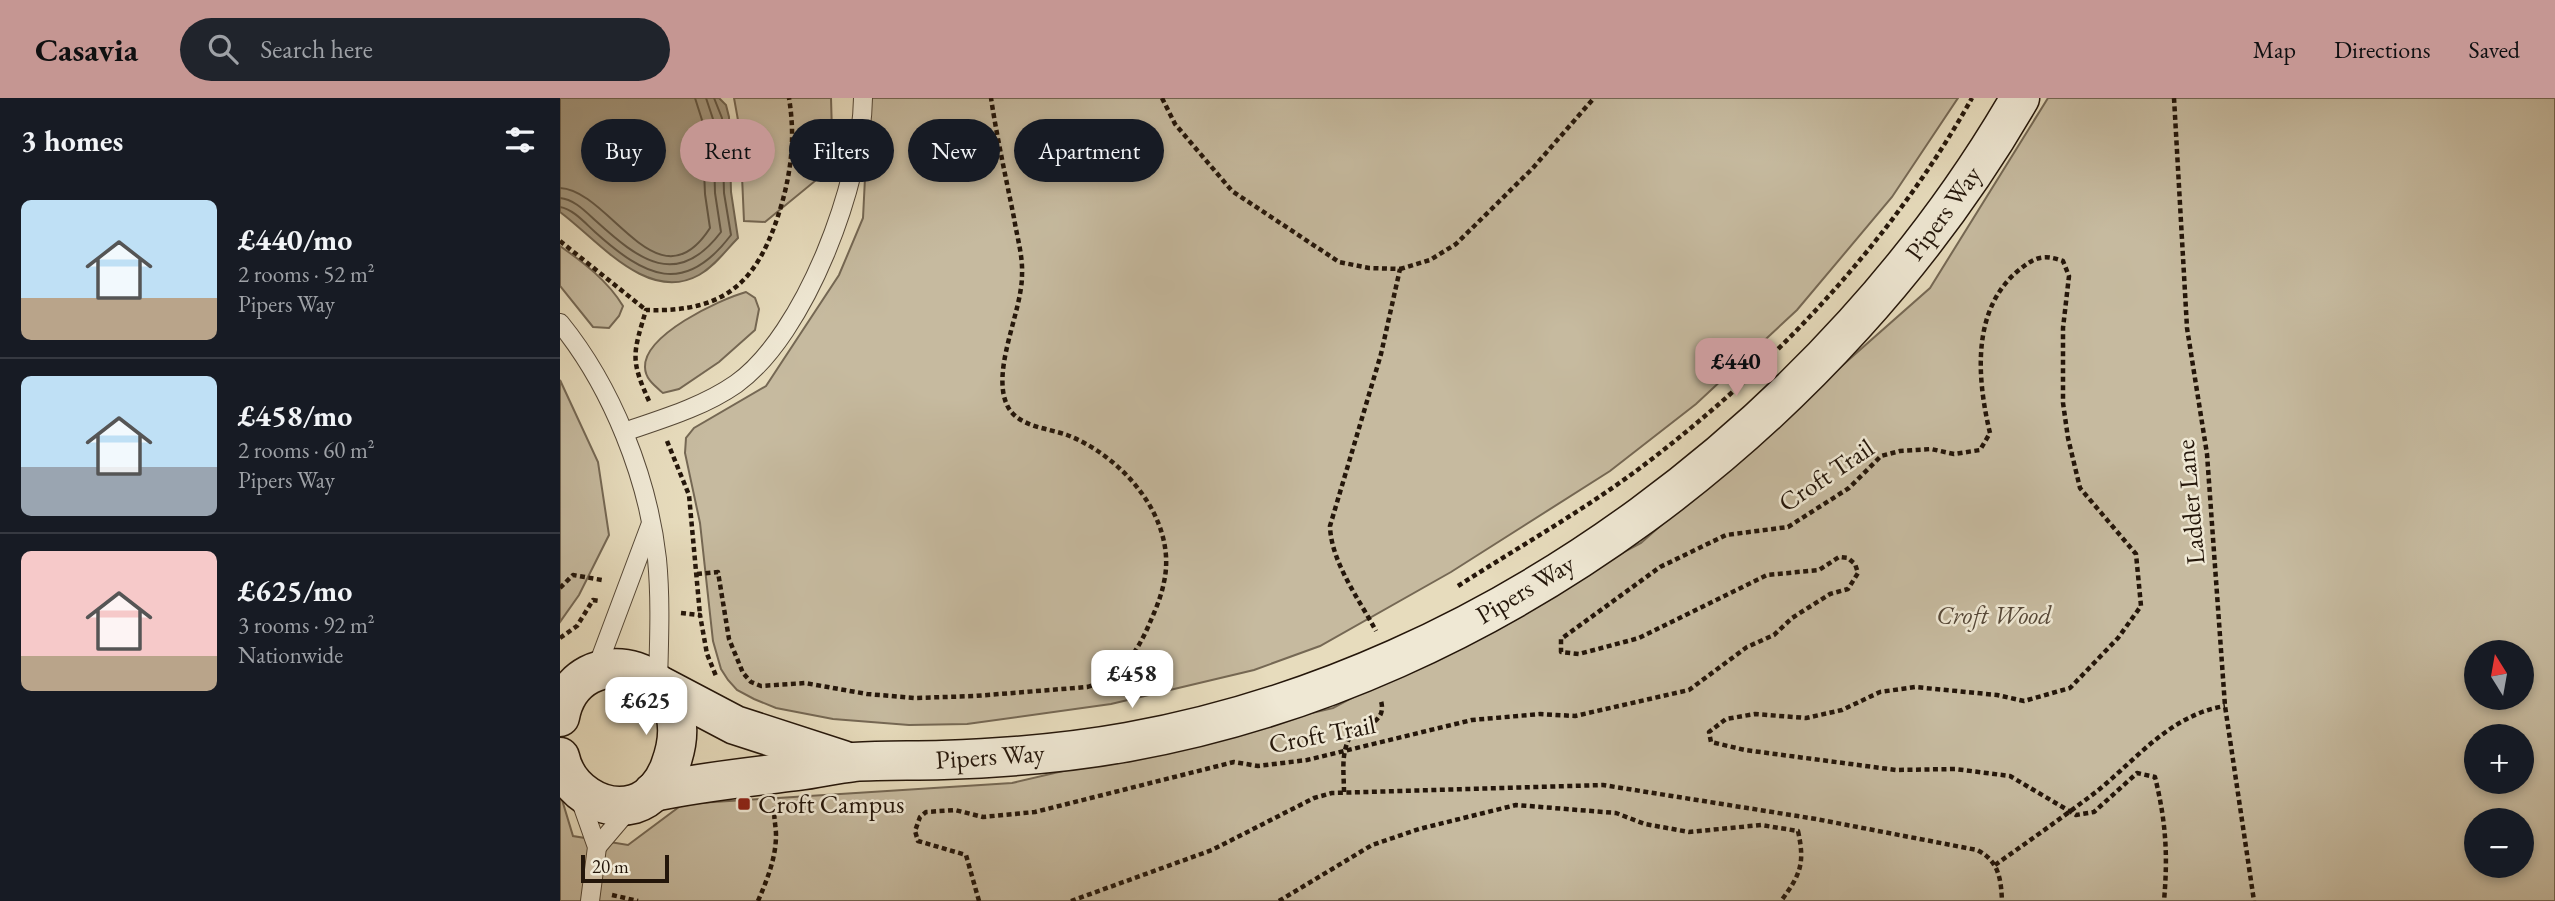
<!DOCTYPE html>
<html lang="en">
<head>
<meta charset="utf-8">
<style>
	:root { --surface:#171b24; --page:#20242c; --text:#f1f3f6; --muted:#9ea1a6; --line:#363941; --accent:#c59692 }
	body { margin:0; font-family:"EB Garamond",serif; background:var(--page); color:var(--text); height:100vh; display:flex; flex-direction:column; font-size:26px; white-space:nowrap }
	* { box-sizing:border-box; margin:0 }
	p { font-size:23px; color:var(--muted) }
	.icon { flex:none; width:38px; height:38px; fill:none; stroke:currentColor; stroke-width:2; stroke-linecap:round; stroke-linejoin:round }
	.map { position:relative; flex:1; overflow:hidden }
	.side { display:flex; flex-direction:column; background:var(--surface); width:560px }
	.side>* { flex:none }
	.guide { position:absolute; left:21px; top:21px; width:665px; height:63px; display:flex; gap:14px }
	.needle { width:46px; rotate:349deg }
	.tools { position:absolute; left:1904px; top:542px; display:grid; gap:14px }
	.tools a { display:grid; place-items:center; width:70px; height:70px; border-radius:50%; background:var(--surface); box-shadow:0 4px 10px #0003; font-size:35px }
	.scale { position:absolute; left:21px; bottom:18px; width:88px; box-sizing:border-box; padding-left:7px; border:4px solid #24160a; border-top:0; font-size:19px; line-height:24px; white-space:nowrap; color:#24160a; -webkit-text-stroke:5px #efe8d4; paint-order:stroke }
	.price { position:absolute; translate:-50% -60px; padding:0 16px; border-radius:14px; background:#fff; color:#222; font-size:23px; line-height:46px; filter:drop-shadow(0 2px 4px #0008) }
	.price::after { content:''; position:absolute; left:50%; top:42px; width:21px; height:16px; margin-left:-10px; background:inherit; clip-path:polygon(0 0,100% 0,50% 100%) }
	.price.selected { background:var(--accent); color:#111 }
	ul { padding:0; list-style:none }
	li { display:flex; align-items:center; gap:21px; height:175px; padding:0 21px }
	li+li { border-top:2px solid var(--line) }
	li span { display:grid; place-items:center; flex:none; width:196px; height:140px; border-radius:10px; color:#555 }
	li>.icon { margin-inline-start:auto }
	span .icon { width:84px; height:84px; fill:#fffc; stroke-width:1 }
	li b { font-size:30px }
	h2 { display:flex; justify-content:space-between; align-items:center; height:84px; padding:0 21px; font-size:30px }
	.chip { padding:0 24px; border-radius:32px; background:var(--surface); box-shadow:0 4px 10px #0003; font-size:24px; line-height:63px }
	.chip.selected { background:var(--accent); color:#111 }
	header { display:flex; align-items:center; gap:42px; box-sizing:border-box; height:98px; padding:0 35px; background:var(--accent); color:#111 }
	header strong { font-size:33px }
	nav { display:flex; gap:38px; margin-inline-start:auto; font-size:24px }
	.search { width:490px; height:63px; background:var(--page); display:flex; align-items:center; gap:18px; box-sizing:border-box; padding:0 24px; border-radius:38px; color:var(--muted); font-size:26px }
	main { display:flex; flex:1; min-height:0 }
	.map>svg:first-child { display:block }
</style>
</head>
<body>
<header>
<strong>Casavia</strong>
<div class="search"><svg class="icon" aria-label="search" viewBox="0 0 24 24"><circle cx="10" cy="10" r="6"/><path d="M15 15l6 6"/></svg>Search here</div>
<nav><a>Map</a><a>Directions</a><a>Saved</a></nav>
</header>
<main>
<section class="side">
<h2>3 homes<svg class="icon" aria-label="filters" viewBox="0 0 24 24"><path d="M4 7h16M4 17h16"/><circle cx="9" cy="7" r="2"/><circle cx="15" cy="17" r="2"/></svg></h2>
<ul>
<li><span style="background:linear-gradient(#bfe0f5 70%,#b9a48a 0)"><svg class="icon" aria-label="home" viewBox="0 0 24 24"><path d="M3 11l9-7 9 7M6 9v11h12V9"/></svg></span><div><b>£440/mo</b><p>2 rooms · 52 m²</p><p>Pipers Way</p></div></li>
<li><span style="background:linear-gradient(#bfe0f5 65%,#9aa5b1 0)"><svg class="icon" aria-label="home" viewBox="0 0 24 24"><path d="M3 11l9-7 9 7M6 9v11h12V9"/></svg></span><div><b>£458/mo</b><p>2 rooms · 60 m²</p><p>Pipers Way</p></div></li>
<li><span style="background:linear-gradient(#f6c9c9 75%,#b9a48a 0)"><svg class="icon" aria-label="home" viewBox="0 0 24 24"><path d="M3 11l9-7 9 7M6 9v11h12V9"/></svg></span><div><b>£625/mo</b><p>3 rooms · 92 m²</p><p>Nationwide</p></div></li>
</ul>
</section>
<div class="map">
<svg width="1995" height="803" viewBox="0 0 1995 803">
	<rect width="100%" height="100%" fill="#e7dcbd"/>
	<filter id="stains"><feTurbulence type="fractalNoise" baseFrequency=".00286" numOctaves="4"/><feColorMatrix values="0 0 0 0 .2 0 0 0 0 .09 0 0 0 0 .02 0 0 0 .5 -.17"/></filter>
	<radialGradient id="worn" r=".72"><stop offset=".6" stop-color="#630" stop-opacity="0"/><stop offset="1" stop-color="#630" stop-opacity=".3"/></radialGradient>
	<g fill="#c6ba9f" stroke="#756854" stroke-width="2" fill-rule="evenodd">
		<path d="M174 0H271L272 35 255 83 205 124 184 123 180 33Z"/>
		<path d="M309 0H1398L1332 99 1237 212 1136 306 1050 373 891 474 760 548 694 572 551 606 407 626 349 627 273 621 216 610 194 601 177 592 168 582 161 571 153 543 140 425 125 355 126 340 134 330 206 288 279 177 303 120Z"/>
		<path d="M1488 0H1995V803H0V695L13 738 68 747 123 706 452 685 773 610 1081 445 1370 190ZM1916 555H1962V600H1916ZM1916 639H1962V684H1916ZM1916 723H1962V768H1916Z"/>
		<path d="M0 148C23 164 48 183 63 208L59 218 49 230 33 229 0 188Z"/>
		<path d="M186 194 195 200 199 211 195 232 159 264 119 291 103 295C95 288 85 281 85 269 84 237 158 202 186 194Z"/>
		<path d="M0 282 38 364 49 437 19 497 0 524Z"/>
	</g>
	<path fill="#a59980" stroke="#716551" stroke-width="2" d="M0 0H159L166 7 169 19 171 94 178 140C166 152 155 168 139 177 87 206 37 141 0 114Z"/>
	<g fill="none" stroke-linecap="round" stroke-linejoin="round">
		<g stroke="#645845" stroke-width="2">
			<path d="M0 90C50 92 98 211 150 130L145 96 142 22 135 0"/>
			<path d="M0 100C14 101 26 114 36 123 79 162 117 192 161 134L155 95 153 21 146 0"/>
			<path d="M0 109C13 111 25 125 35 134 85 179 124 199 171 137L164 95 162 20 154 0"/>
		</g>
		<defs>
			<g id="service">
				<path d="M0 225C52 289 88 380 97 461 101 502 99 544 98 585"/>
				<path d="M64 334C102 321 143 309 176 286 246 236 302 83 303 0"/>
				<path d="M36 572 90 428"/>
				<path d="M19 698 37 749 30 803"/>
				<path d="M37 749 71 709"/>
			</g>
			<g id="secondary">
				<path d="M101 588 175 627 283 662"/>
				<path d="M0 619C15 535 149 565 110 668 104 685 91 701 74 706 41 715 7 691 0 659"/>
				<path d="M93 694C141 684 189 679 238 673 256 671 275 666 294 664 323 662 353 663 383 662 445 660 507 655 568 644 935 578 1275 320 1460 0"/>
			</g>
		</defs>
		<use href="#service" stroke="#554837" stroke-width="20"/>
		<use href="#secondary" stroke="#24160a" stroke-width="41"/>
		<g stroke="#24160a" stroke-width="4.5" stroke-dasharray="5 3.5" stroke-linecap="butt">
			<path d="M602 0 615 26 672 93 779 164 809 170 840 171 821 256 770 428C771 464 799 501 816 533"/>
			<path d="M1614 0 1627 230 1647 356 1665 608 1694 803"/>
			<path d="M0 143 86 212"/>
			<path d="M840 171 870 162 896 146 972 71 1034 0"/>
			<path d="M89 303C70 261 73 256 86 212 169 215 200 181 222 105 232 69 235 37 229 0"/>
			<path d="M107 343 129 397 140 517"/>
			<path d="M137 476 158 474 169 541 183 575 191 584 201 588 245 585 307 596 355 600 415 598 527 589C558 581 575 558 588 529 594 515 601 500 604 484 618 421 562 358 507 337 488 330 457 329 447 307 431 272 462 214 462 177 463 158 457 139 454 120 446 80 437 40 431 0"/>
			<path d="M898 488C957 450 1019 415 1076 373 1209 274 1331 145 1412 0"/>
			<path d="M0 490 13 477 42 482V485"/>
			<path d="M121 515 140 517 147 556 156 578"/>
			<path d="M0 540 17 528 33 502 40 503"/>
			<path d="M784 694C784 677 781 659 788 643 796 627 828 628 821 603"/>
			<path d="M1435 767C1469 743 1503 719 1536 694 1577 661 1610 617 1665 608"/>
			<path d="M52 797 78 803"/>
			<path d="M198 803C207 782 216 760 216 737 216 727 213 719 215 709"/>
			<path d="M419 803 406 757 358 743 355 733 360 719 366 714 395 712 423 719 475 714 674 664 698 668 747 662 912 622 980 616 1015 618 1129 592 1187 549 1214 537 1232 520 1270 496 1288 491 1298 475 1295 466 1288 460 1279 459 1259 472 1207 477 1079 540 1019 556 1001 554V541L1100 469 1166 437 1228 429 1289 390 1321 358 1340 353 1371 351 1394 356 1420 352 1430 335C1417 281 1411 211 1459 172 1475 159 1483 156 1503 163L1509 178 1503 230V305L1508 340 1520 390 1576 456 1581 508 1558 540 1510 590 1464 603 1437 597 1355 589 1320 594 1282 612 1246 620 1195 616 1166 621 1149 634 1151 644 1185 652 1336 672 1395 671 1450 678 1516 717 1534 714 1577 675 1595 679C1606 724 1608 757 1604 803"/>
			<path d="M511 803 652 752 754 700 772 695 1043 687 1256 721 1417 752C1439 763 1441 781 1442 803"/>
			<path d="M719 803 812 747 859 731 956 707 1056 715 1085 726 1129 734 1201 727 1238 733C1245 765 1241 776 1221 803"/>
		</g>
		<use href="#service" stroke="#efe8d4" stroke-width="18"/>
		<use href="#secondary" stroke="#efe8d4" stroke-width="38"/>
	</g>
	<rect fill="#8f2418" stroke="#efe8d4" stroke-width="2.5" x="177" y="699" width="14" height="14" rx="3.5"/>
	<g text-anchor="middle" stroke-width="5" stroke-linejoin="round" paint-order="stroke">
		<g font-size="26" fill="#24160a" stroke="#efe8d4">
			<text transform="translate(1383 115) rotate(-54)" y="9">Pipers Way</text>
			<text transform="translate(1266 377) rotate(-34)" y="9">Croft Trail</text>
			<text transform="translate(1630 404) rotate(-95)" y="9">Ladder Lane</text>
			<text transform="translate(965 491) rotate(-31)" y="9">Pipers Way</text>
			<text transform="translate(762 636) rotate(-11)" y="9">Croft Trail</text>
			<text transform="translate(430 658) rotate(-4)" y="9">Pipers Way</text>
		</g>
		<g font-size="26" font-style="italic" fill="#554737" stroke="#efe8d4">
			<text x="1434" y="526">Croft Wood</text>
		</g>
		<g font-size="26" fill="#24160a" stroke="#efe8d4" text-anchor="start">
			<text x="198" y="715">Croft Campus</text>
		</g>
	</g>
	<rect width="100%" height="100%" filter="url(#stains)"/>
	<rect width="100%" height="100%" fill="url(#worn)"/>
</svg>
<div class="tools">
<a><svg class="needle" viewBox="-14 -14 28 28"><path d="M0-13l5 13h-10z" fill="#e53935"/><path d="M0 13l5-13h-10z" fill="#9ea1a6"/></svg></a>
<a>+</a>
<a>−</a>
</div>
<div class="scale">20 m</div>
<b class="price selected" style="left:1176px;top:300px">£440</b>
<b class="price" style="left:572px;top:612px">£458</b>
<b class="price" style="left:86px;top:639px">£625</b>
<div class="guide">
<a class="chip">Buy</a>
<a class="chip selected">Rent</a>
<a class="chip">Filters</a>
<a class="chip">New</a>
<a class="chip">Apartment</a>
</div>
</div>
</main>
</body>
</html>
